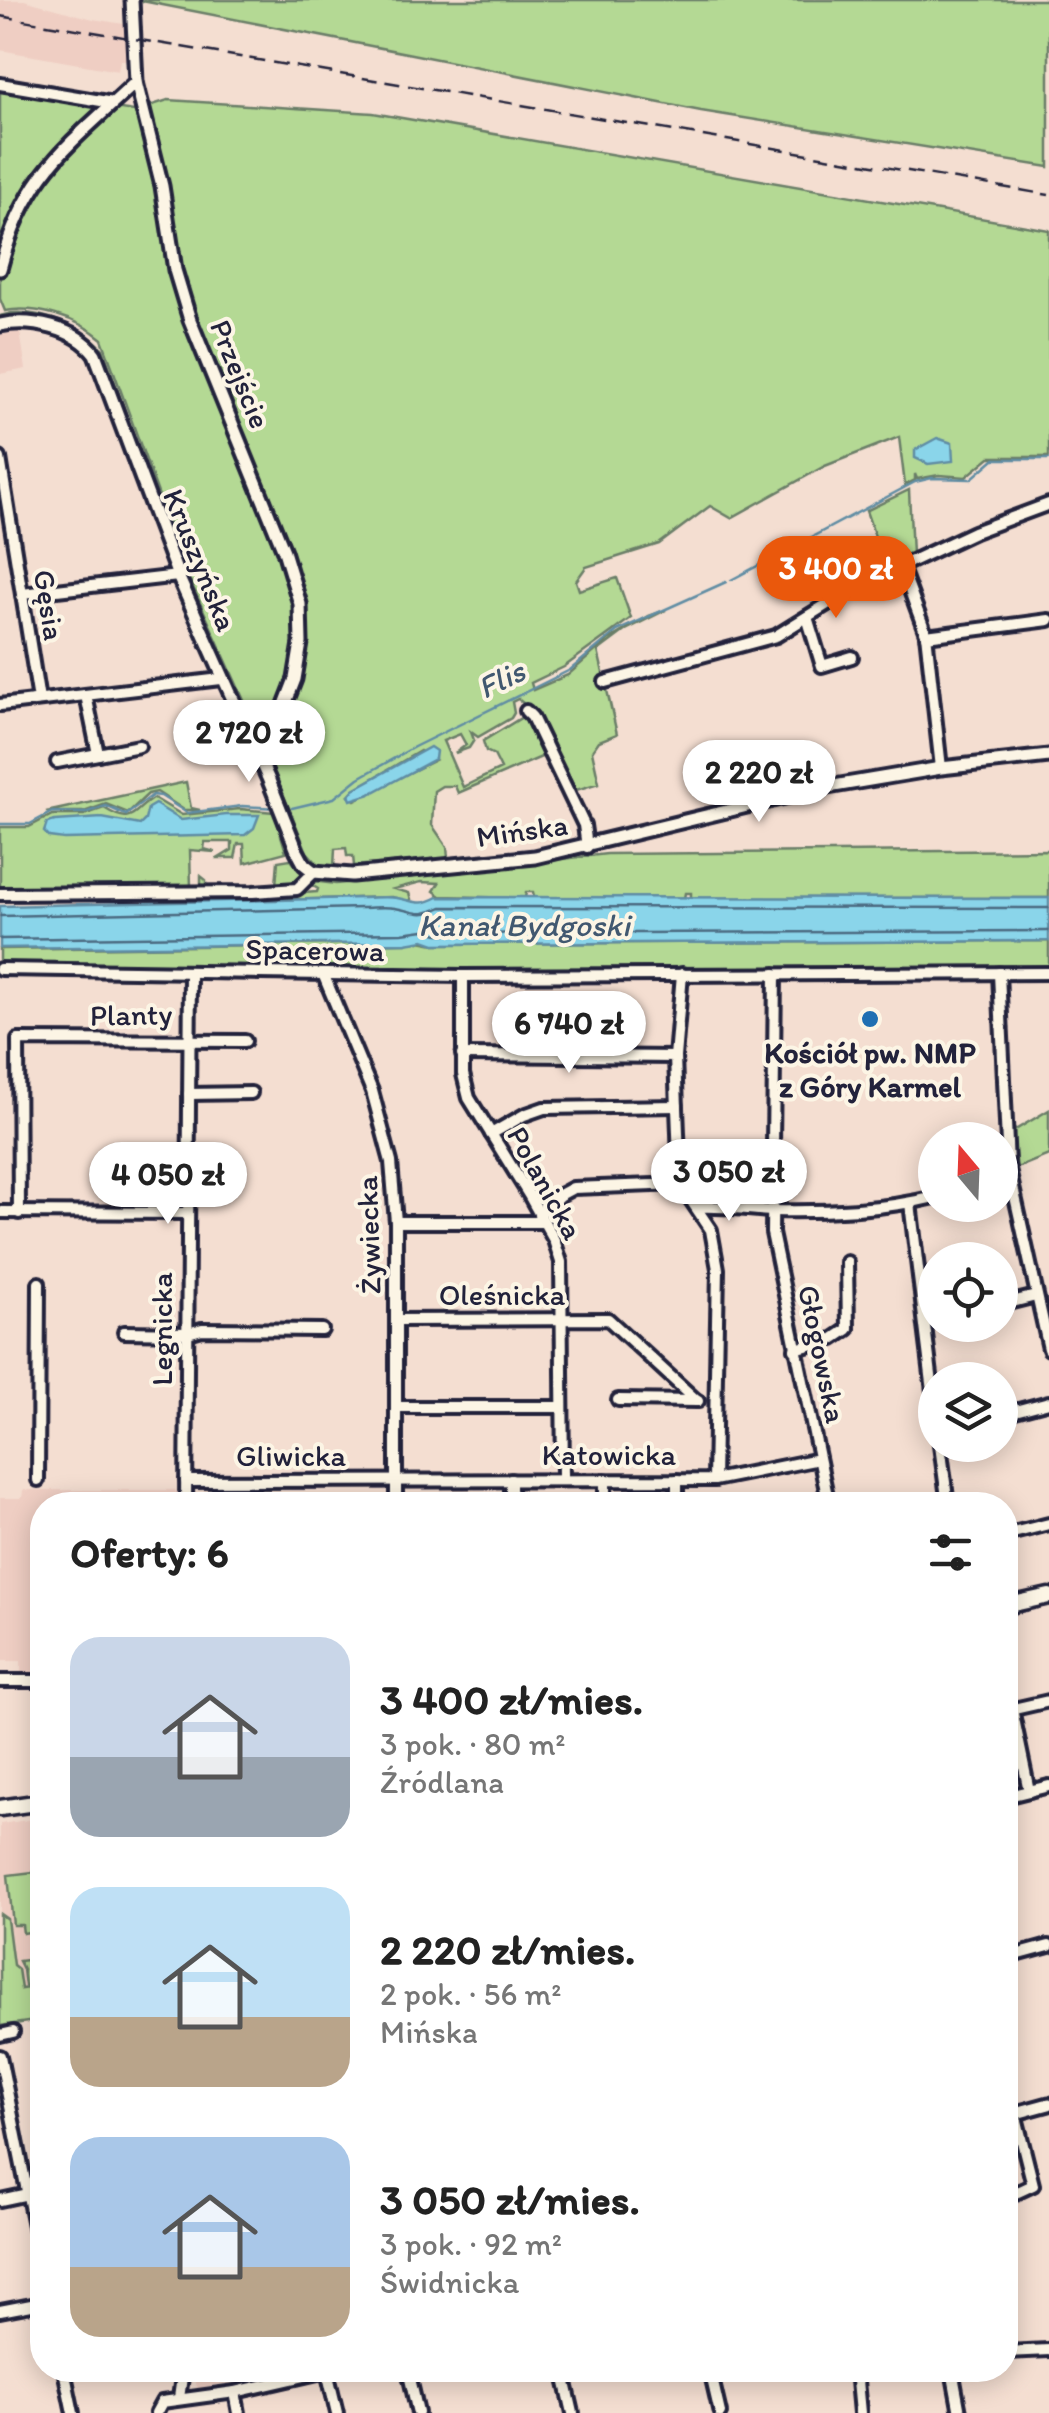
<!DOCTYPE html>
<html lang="pl">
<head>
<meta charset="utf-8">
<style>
	:root { --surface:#fff; --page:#f6f6f6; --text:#222; --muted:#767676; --accent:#ea580c }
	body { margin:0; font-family:Itim,sans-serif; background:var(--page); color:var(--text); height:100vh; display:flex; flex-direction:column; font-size:38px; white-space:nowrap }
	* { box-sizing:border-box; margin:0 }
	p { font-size:32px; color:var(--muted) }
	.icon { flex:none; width:55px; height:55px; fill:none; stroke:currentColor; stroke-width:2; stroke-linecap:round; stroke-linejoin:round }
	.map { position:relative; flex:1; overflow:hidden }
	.sheet { position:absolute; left:30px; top:1492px; width:988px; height:890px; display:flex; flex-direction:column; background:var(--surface); border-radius:40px; box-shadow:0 5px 25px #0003 }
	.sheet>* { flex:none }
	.needle { width:65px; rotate:341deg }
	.tools { position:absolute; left:918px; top:1122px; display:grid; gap:20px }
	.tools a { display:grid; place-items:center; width:100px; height:100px; border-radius:50%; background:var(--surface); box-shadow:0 5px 25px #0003; font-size:50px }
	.price { position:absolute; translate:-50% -85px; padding:0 22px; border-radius:35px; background:#fff; color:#222; font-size:32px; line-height:65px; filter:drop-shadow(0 2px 5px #0008) }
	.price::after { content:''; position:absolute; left:50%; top:60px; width:30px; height:22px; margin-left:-15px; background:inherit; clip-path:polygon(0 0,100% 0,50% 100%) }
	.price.on { background:var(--accent); color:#fff }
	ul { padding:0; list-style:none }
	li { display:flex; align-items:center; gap:30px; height:250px; padding:0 40px }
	li span { display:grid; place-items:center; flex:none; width:280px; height:200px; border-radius:30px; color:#555 }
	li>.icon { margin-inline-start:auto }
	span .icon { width:120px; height:120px; fill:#fffc; stroke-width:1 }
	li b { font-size:42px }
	h2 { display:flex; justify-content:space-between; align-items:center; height:120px; padding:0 40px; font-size:42px }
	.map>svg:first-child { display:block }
</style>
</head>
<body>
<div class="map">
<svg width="1049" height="2413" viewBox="0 0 1049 2413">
	<rect width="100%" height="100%" fill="#f4ded1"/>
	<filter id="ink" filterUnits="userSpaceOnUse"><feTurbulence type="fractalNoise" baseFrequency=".01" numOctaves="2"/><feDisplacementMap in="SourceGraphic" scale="20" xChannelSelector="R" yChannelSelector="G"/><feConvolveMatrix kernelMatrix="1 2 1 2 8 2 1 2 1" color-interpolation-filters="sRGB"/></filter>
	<g filter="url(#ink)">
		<g fill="#efcec3">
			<path d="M0 0H24L93 19 130 25 131 60H120L118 71 0 50Z"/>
			<path d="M20 332 26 369 0 374V334Z"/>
			<path d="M23 1490H175L178 1493V1505H42V1675L21 1674V1661H0V1498H22Z"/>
			<path d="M42 1818V2020L3 2026H0V1824Z"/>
			<path d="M194 2370H240L242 2379 197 2389Z"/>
		</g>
		<g fill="#b4d994" stroke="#6b7e68" stroke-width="2.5" fill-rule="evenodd">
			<path d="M137 0H1049V167L701 111Z"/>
			<path d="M0 91 134 111 168 100 373 113 1049 230V457H990L966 477 939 475 917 479 915 474V480L905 485 899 437 825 466 731 518 710 506 659 544 586 567 576 581 579 590 617 578 631 618 564 667 531 683 533 690 568 675 608 640 649 616 666 610 626 630 598 651 617 734 599 741 592 751 599 783 573 791 529 708 518 699 512 702 514 713 511 718 478 737 471 732 474 740 469 748 455 753 466 745 460 734 443 741 463 787 501 769 494 755 486 751 483 741 524 716 528 718 546 755 458 793 455 786H442L434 791 432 825 447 847 448 858 354 866 353 856H347L346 848 335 849 334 867 319 865 307 852 267 755 277 734 260 736 188 576 102 339C78 318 35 305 5 311L0 299ZM420 751 435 760 355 800 349 795 355 789Z"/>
			<path d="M12 313C41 311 84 327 103 349L180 564 253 732 180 568 100 350 86 336 38 318 0 316Z"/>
			<path d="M909 490 912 555 886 568 866 511Z"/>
			<path d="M186 782 191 808 200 810H184L157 792 148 794 128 813 106 804 84 812H46Z"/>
			<path d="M154 798 182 815 240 809 274 812 286 852 245 863 244 844H238L235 858H219L232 850V842H205L204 849 215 852 190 850 191 888H201V876L206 880V889L26 891 0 888V827H29L52 815H84L104 808C134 827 131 811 154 798Z"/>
			<path d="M1049 850V898H691V893H685L684 898H534L533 892H526L525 898 441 896 434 891 439 883 421 882 394 889 409 893 411 899 408 901 392 897 275 900 262 896 317 892 318 889 310 884 312 881 336 884 607 854Z"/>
			<path d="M290 859 305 876 298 884 276 885 278 861Z"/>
			<path d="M414 940 435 944 1049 941V966L408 969 0 963V949L406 943Z"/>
			<path d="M1049 1110V1155L1017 1168 1012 1132Z"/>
			<path d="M42 1871V1930L23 1933 22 1925H13L8 1875Z"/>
			<path d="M0 1914 7 1919 13 1965 18 1969 21 1989 42 1986V2020L0 2026Z"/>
			<path d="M42 1958V1983L25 1986 23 1969 19 1961Z"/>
		</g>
		<g fill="#8ad5ea" stroke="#608da4" stroke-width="2.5">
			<path d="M937 438 952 443 953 461 928 464 915 458V450Z"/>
			<path d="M430 747 436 751 435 759 370 794 351 800 349 795 354 789Z"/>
			<path d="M155 804 181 820 226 815H259L254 828 245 835 64 839 49 837 44 832 47 823 55 821 102 818 140 825 145 820 148 808Z"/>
			<path d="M438 897 1049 898V941L435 944 424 940 406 943 0 948V906L362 898C373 898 386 896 397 898 415 901 420 907 438 897Z"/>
		</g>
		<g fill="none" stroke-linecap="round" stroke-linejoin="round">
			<g stroke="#4c6a81" stroke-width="2.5">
				<path d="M0 916 362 908C372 908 385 906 395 908 418 912 418 918 442 907L1049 908"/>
				<path d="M0 939 402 933 424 930 438 934 1049 931"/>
			</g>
			<g stroke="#608da4" stroke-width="2.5">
				<path d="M731 580 915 482 932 478 971 479 994 459H1049"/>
				<path d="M292 808 334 798 359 778 414 747 570 670 617 631 726 582"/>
				<path d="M0 824H30L52 812 85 813 106 806 126 815 153 795 161 796 187 813 242 806 277 808"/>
			</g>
			<defs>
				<g id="minor">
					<path d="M0 84 113 103"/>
					<path d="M0 458 39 700"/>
					<path d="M901 566 926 634 941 768"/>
					<path d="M22 594 178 576"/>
					<path d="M807 617 822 666 852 657"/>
					<path d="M926 636 1049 620"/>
					<path d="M605 682 776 636 850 590 974 532 1049 504"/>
					<path d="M86 695 98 754"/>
					<path d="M0 705 221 679"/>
					<path d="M526 711 532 717 584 825 587 847"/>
					<path d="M57 762 139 746"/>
					<path d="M0 894 253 892 297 889 314 872"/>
					<path d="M0 969 463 976 1049 973"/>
					<path d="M999 973 1008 1165 1049 1349"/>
					<path d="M682 974 675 1057 680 1184 711 1230 718 1269 714 1480"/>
					<path d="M775 974 772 1233 829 1505"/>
					<path d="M324 976 372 1091 391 1162 396 1222V1505"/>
					<path d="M463 976V1074L469 1098 529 1195 554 1240 561 1262 563 1479"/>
					<path d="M462 1055 675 1057"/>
					<path d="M189 1094 251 1093"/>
					<path d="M491 1134 524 1115 544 1108 677 1106"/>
					<path d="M910 1203 935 1408"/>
					<path d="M696 1207C723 1205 747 1210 773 1211 828 1212 882 1210 935 1197"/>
					<path d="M0 1212 188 1213"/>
					<path d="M19 1213 18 1040 245 1041"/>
					<path d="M539 1215 560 1195 573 1188 680 1184"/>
					<path d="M396 1222H544"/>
					<path d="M1000 1305 1036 1296"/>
					<path d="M396 1320 608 1319 697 1401"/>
					<path d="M124 1332 188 1333 202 1329 322 1330"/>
					<path d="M795 1349 833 1339 848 1329 847 1262"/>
					<path d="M618 1400 698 1401"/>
					<path d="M396 1407H561"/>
					<path d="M1000 1415 1049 1402"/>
					<path d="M940 1445 948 1505"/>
					<path d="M38 1480 39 1283"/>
					<path d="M511 1480V1505"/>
					<path d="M677 1480V1505"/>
					<path d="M186 1481 714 1480 819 1459"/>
					<path d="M186 1505 190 973"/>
					<path d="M605 1505V1480"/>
					<path d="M1005 1535 1049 1524"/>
					<path d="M0 1681H42"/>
					<path d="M1012 1709 1029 1791"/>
					<path d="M1005 1711 1049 1701"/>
					<path d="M1005 1797 1049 1786"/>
					<path d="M1005 1958 1049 1946"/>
					<path d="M0 2035 13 2032"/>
					<path d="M0 2056 42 2266"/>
					<path d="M1005 2198 1033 2185 1015 2113"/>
					<path d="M0 2200 28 2194"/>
					<path d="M0 2311 42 2303"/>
					<path d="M1005 2352 1049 2350"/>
					<path d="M64 2370 73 2413"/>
					<path d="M408 2370 418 2413"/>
					<path d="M563 2370 573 2413"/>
					<path d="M710 2370 720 2413"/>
					<path d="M856 2370 860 2413"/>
					<path d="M952 2370 960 2413"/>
					<path d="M327 2371 337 2413"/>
					<path d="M235 2392 239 2413"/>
					<path d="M179 2398 183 2370"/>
					<path d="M156 2413 162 2402 235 2392 331 2370"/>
				</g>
				<g id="tertiary">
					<path d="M132 0 136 82 162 186 175 270 190 320 284 551 300 604 301 643 295 679 276 728 266 743 256 750"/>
					<path d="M0 269C25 173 68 146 136 82"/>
					<path d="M0 325C30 318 76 328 95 354L178 576 268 778 297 851 304 864 314 872 352 875 535 857 822 788 941 768 1049 756"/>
					<path d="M1005 2116 1049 2104"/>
				</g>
				<g id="secondary">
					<path d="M1005 1606 1049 1596"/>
					<path d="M0 1808 42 1802"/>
				</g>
			</defs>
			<use href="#minor" stroke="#22223b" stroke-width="18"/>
			<use href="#tertiary" stroke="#22223b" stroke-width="19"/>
			<use href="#secondary" stroke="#22223b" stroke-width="21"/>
			<use href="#minor" stroke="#fcf5e5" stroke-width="10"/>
			<use href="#tertiary" stroke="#fcf5e5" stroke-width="11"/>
			<use href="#secondary" stroke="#fcf5e5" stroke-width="14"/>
			<path stroke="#22223b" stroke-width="2.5" stroke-dasharray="15 8" stroke-linecap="butt" d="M0 16 1049 195"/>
		</g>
	</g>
	<circle fill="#1f6fb2" stroke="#fcf5e5" stroke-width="4" cx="870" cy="1019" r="10"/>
	<g text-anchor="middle" stroke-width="8" stroke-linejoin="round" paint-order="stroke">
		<g font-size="30" fill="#22223b" stroke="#fcf5e5">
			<text transform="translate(240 374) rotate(68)" y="10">Przejście</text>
			<text transform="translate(200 560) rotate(68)" y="10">Kruszyńska</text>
			<text transform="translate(49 605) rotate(81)" y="10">Gęsia</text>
			<text transform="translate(522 831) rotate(-8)" y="10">Mińska</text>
			<text transform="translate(315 950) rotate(1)" y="10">Spacerowa</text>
			<text transform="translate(131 1015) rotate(-1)" y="10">Planty</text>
			<text transform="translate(545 1183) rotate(61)" y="10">Polanicka</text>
			<text transform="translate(369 1235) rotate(-92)" y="10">Żywiecka</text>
			<text x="502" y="1305">Oleśnicka</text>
			<text transform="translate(162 1329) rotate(-90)" y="10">Legnicka</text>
			<text transform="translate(822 1354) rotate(78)" y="10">Głogowska</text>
			<text x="609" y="1465">Katowicka</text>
			<text x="291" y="1466">Gliwicka</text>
		</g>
		<g font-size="30" font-weight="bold" fill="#22223b" stroke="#fcf5e5">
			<text x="870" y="1063">Kościół pw. NMP<tspan x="870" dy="34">z Góry Karmel</tspan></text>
		</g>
		<g font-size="32" font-style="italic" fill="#415870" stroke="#fcf5e5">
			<text transform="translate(501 679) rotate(-26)" y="11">Flis</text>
			<text x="524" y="936">Kanał Bydgoski</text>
		</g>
	</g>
</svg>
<div class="tools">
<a><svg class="needle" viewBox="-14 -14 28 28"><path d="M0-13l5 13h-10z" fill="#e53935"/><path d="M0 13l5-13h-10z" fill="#767676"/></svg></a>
<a><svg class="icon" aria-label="locate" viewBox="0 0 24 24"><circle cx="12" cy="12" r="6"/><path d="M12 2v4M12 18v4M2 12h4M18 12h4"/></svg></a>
<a><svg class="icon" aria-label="layers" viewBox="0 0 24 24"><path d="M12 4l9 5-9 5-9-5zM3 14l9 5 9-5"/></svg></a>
</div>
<b class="price on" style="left:836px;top:621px">3 400 zł</b>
<b class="price" style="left:249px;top:785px">2 720 zł</b>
<b class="price" style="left:759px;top:825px">2 220 zł</b>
<b class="price" style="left:569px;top:1076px">6 740 zł</b>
<b class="price" style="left:729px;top:1224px">3 050 zł</b>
<b class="price" style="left:168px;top:1227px">4 050 zł</b>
<section class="sheet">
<h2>Oferty: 6<svg class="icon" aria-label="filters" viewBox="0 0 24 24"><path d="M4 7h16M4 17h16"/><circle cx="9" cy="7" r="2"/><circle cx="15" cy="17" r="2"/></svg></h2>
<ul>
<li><span style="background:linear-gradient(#c9d6e8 60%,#9aa5b1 0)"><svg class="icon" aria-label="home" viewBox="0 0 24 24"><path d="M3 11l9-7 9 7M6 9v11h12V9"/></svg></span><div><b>3 400 zł/mies.</b><p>3 pok. · 80 m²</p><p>Źródlana</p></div></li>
<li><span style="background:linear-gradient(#bfe0f5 65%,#b9a48a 0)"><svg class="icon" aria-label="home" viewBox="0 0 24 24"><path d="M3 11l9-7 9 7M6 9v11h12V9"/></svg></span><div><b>2 220 zł/mies.</b><p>2 pok. · 56 m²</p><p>Mińska</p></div></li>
<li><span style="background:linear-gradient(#a9c7e8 65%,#b9a48a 0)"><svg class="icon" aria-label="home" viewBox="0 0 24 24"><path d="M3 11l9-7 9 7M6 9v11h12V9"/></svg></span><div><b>3 050 zł/mies.</b><p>3 pok. · 92 m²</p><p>Świdnicka</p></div></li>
</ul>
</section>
</div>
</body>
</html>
